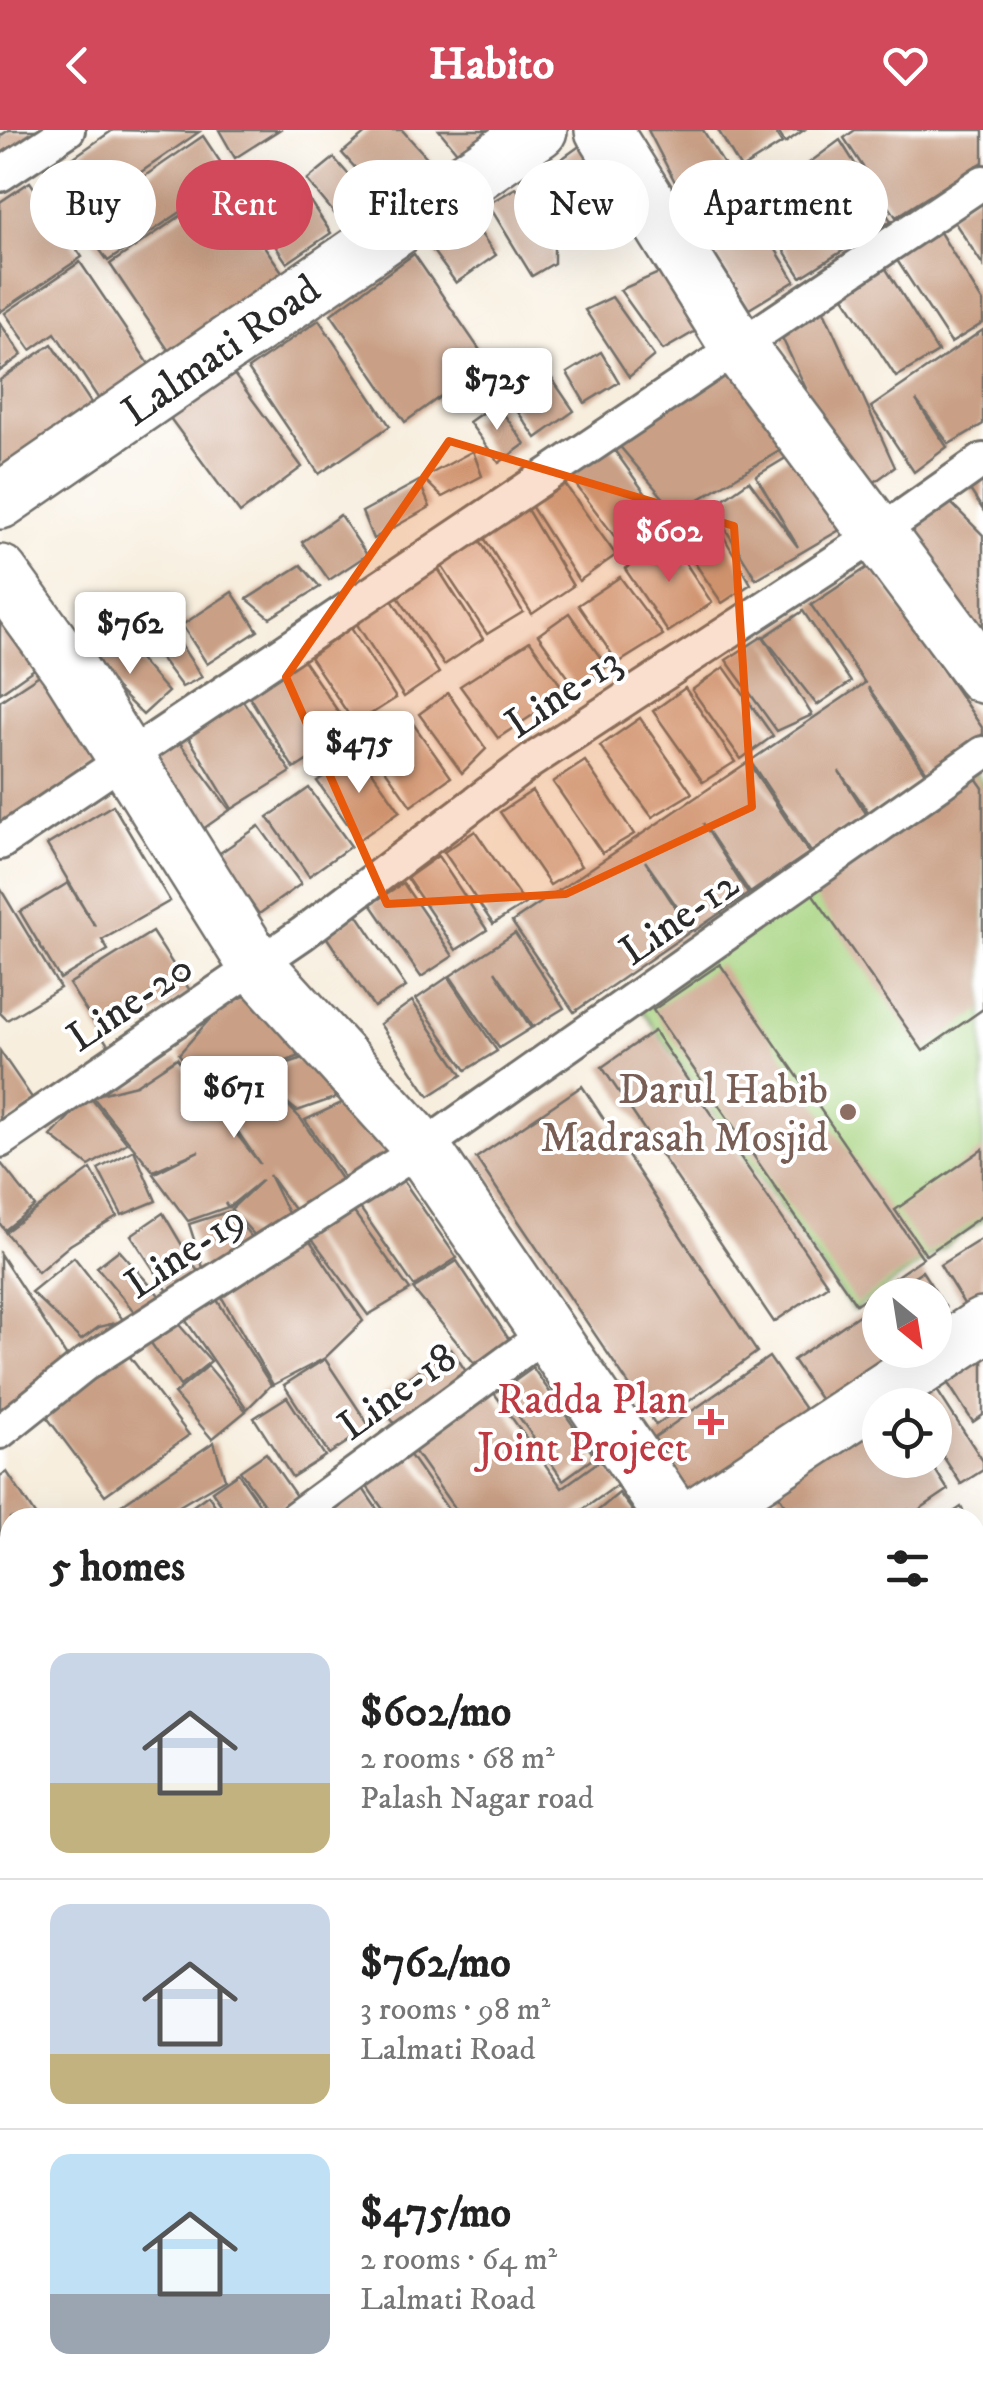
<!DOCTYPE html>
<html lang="en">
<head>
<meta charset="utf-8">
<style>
	:root { --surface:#fff; --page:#f6f6f6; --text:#222; --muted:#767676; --line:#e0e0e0; --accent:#d1495b }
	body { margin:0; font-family:"IM FELL DW Pica",serif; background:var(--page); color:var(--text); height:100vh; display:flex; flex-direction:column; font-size:38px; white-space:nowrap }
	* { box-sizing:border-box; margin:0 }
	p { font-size:32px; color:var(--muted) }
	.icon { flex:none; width:55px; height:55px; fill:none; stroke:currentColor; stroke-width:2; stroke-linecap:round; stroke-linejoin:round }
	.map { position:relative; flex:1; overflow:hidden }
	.drawer { position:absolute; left:0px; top:1378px; width:985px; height:892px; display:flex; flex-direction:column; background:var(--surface); border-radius:30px 30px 0 0; box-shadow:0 10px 40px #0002 }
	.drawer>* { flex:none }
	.guide { position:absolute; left:30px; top:30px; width:925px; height:90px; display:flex; gap:20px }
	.needle { width:65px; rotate:150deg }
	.fabs { position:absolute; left:862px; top:1148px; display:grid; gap:20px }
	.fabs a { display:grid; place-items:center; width:90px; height:90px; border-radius:50%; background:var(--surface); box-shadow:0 10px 40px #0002; font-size:50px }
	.price { position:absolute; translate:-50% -85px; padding:0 22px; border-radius:10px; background:#fff; color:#222; font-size:32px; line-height:65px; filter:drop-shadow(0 2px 5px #0008) }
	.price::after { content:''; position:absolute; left:50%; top:60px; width:30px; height:22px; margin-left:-15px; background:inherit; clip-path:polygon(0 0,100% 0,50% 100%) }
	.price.current { background:var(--accent); color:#fff }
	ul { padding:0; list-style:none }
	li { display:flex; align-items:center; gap:30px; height:250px; padding:0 50px }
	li+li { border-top:2px solid var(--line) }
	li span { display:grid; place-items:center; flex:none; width:280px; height:200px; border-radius:20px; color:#555 }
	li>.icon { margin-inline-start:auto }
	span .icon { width:120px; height:120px; fill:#fffc; stroke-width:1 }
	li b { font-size:42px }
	h2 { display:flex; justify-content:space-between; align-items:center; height:120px; padding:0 50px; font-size:42px }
	.pill { padding:0 35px; border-radius:45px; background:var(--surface); box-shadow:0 10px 40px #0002; font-size:35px; line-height:90px }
	.pill.current { background:var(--accent); color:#fff }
	header { display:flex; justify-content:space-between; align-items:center; height:130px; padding:0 50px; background:var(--accent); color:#fff; font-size:45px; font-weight:700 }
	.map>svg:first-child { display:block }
</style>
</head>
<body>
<header><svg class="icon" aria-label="back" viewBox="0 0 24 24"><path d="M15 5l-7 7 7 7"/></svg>Habito<svg class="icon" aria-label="heart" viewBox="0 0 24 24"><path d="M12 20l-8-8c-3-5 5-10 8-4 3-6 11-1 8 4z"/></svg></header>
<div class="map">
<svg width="983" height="2268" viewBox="0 0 983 2268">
	<rect width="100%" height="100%" fill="#fff"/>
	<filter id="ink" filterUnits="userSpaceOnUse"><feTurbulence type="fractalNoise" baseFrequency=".01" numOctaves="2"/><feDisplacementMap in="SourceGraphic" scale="20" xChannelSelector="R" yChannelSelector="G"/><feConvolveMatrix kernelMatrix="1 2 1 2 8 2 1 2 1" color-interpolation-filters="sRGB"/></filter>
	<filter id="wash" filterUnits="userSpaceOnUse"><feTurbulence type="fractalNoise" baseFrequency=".0048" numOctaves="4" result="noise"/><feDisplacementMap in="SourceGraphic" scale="40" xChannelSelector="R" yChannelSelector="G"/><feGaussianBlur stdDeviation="2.25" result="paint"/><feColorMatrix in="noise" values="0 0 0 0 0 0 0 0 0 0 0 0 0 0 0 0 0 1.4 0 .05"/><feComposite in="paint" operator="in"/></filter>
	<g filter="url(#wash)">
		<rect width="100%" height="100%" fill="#f7eede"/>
		<path fill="#a7d481" stroke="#698056" stroke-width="2.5" d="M972 638 983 653V1090L853 1181 637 873Z"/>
		<g id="blocks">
			<g fill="#c9a086">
				<path d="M9 0H52L0 36V6Z"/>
				<path d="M113 0 199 2 76 87 48 45Z"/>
				<path d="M219 0H279L235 28Z"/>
				<path d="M369 0H402L440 42 395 82 342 23Z"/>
				<path d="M439 0H492L460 26Z"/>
				<path d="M648 0H703L795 151 749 179 703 106Z"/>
				<path d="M718 0H774L782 13 741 39Z"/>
				<path d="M777 0H804L785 13Z"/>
				<path d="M855 0H983V32L896 87 844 8Z"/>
				<path d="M203 6 231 48 108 131 79 91Z"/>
				<path d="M588 10 611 40 558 80 535 48Z"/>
				<path d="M840 10 891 91 854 115 805 36Z"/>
				<path d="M334 28 376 76 348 100 307 50Z"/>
				<path d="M290 41 331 103 287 133 245 72Z"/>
				<path d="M800 44 847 118 801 147 754 74Z"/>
				<path d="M30 52 82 127 0 182V72Z"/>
				<path d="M223 57 287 149 173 227 110 134Z"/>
				<path d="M516 58 554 108V133L532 146 488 74Z"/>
				<path d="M983 60V135L949 84Z"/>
				<path d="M933 91 983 172V193L951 213 891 121Z"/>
				<path d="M474 94 496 125 456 153 433 121Z"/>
				<path d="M414 124 488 232 405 292 331 184Z"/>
				<path d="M878 126 938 222 896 247 837 156Z"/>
				<path d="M80 132 157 246 106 280 55 203 31 220 5 183Z"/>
				<path d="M663 141 699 199 663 220 620 160Z"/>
				<path d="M612 167 654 226 629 247 585 180Z"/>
				<path d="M818 168 895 337 861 362 819 286 777 197Z"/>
				<path d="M319 190 390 296 319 344 248 239Z"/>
				<path d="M0 193 22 225 0 241Z"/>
				<path d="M983 200V294L949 314 916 270 947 317 914 342 871 277Z"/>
				<path d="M52 214 99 285 9 348 0 335V250Z"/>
				<path d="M601 222 619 252 585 273 567 243Z"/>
				<path d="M736 233 791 314 676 383 612 307Z"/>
				<path d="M233 243 302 337 240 383 170 288Z"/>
				<path d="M548 243 574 281 536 308 509 269Z"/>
				<path d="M496 273 525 314 499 333 469 292Z"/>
				<path d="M610 314 662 387 621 415 568 344Z"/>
				<path d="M799 320 848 395 756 449 712 377 749 351 798 417 756 346Z"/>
				<path d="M473 321 482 346 442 367 423 348Z"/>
				<path d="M983 339V380L965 352Z"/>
				<path d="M562 350 616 425 579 451 528 371Z"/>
				<path d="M419 351 430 377 373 409 362 382Z"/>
				<path d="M946 368 983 405V526L904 397Z"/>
				<path d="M525 376 573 456 532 484 481 403Z"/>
				<path d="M709 381 751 454 722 473 673 401Z"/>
				<path d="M340 385 367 425 329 450 302 412Z"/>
				<path d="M478 407 523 482 487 504 439 432Z"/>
				<path d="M669 408 712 473 668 502 625 439Z"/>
				<path d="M435 434 483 509 444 535 398 467Z"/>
				<path d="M301 435 320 457 270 488 247 469Z"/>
				<path d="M871 435 983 599V604L927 642 868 557 925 643 869 683 839 641 867 685 811 722 750 631 865 553 811 475Z"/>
				<path d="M620 447 663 505 618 533 578 475Z"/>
				<path d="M0 455 50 528 0 563Z"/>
				<path d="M232 462 258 501 207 534 182 495Z"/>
				<path d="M392 470 439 543 404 567 356 493Z"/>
				<path d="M803 481 851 552 817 575 764 507Z"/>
				<path d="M569 483 607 537 576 558 538 505Z"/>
				<path d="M167 494 202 547 182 557 145 507Z"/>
				<path d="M351 498 396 568 355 594 310 527Z"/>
				<path d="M763 506 812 585 777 601 726 530Z"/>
				<path d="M530 511 566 563 498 608 460 556Z"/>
				<path d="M124 512 168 562 143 585 89 532Z"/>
				<path d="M297 521 352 602 294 639 242 555Z"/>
				<path d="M724 537 773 606 741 629 692 560Z"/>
				<path d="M44 542 103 631 0 701V571Z"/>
				<path d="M685 558 735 632 703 652 653 581Z"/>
				<path d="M235 559 291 642 232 679 181 595Z"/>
				<path d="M448 563 486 619 462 643 419 584Z"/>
				<path d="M409 588 451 647 411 676 369 617Z"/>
				<path d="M640 588 692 663 652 687 600 616Z"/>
				<path d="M174 605 230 680 193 706 142 627Z"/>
				<path d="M359 623 400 681 359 710 317 651Z"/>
				<path d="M585 631 634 704 602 723 553 652Z"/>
				<path d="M748 632 809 723 750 763 703 693 748 764 694 801 645 731 691 801 574 882 512 792Z"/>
				<path d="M971 641 983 658V879L923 921 807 756Z"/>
				<path d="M309 658 351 716 309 746 268 687Z"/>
				<path d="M532 661 581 736 550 755 500 682Z"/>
				<path d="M113 675 170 771 102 810 108 820 60 849 20 782 68 753 95 796 47 715Z"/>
				<path d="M259 696 301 754 259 784 217 725Z"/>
				<path d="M475 701 525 774 493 794 444 722Z"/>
				<path d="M438 726 487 800 456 820 407 748Z"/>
				<path d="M403 753 453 826 421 847 371 774Z"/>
				<path d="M0 758 60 858 7 890 0 883Z"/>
				<path d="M357 784 406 857 374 877 325 805Z"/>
				<path d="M152 802 191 862 108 915 69 854Z"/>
				<path d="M515 803 564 878 533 897 495 841 531 898 499 918 450 846Z"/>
				<path d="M720 834 923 1128 856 1174 653 880Z"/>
				<path d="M448 847 497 921 466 940 416 869Z"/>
				<path d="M265 859 319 919 254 943 209 965 179 924 223 874Z"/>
				<path d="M412 871 462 945 429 966 380 894Z"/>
				<path d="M654 901 828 1155 774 1192 602 937Z"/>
				<path d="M0 921 37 975 0 997Z"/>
				<path d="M316 924 360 959 297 981 280 967 301 989 347 1058 301 1089 269 1045 290 1087 259 1110 231 1079 262 1050 229 1077 225 1073 228 1077 188 1091 153 1044 199 1021 153 1041 92 966 136 955 177 928 260 1034 216 970 263 948 257 943Z"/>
				<path d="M582 956 757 1222 656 1295 476 1028Z"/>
				<path d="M89 966 127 1013 89 1036 51 1006Z"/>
				<path d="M352 968 391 1027 347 1052 305 990Z"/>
				<path d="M983 1019V1085L926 1125 895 1080Z"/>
				<path d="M134 1020 156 1071 122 1085 98 1039Z"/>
				<path d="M0 1032 35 1076 5 1100 0 1094Z"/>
				<path d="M91 1039 117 1086 70 1115 38 1142 5 1102Z"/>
				<path d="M398 1043 457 1128 414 1156 356 1072Z"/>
				<path d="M348 1074 410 1160 368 1185 305 1099Z"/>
				<path d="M230 1081 255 1111 205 1144 189 1094Z"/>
				<path d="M163 1083 201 1147 173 1169 131 1105Z"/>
				<path d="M303 1100 363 1191 325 1228 273 1255 215 1156Z"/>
				<path d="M983 1108V1184L974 1190 940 1135Z"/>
				<path d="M119 1120 164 1171 142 1191 97 1137Z"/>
				<path d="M0 1124 71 1233 6 1289 0 1280Z"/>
				<path d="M74 1127 124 1191 99 1197 81 1210 31 1162Z"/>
				<path d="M457 1131 510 1211 475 1234 413 1159Z"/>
				<path d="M922 1141 946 1178 935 1186V1165H885Z"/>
				<path d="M212 1162 271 1255 247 1279 184 1188Z"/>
				<path d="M880 1168V1195L867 1176Z"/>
				<path d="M866 1180 880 1201V1220H893L904 1237 832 1286 793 1230Z"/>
				<path d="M173 1188 211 1231 180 1256 145 1204Z"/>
				<path d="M124 1219 189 1305 105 1365 43 1282Z"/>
				<path d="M451 1219 469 1246 399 1299 375 1269Z"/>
				<path d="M983 1222V1285L973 1292 940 1241Z"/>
				<path d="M769 1227 816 1295 696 1379 649 1311Z"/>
				<path d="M325 1229 370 1297 329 1324 284 1255Z"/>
				<path d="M208 1236 246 1281 212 1309 174 1264Z"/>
				<path d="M533 1238 595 1327 563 1350 501 1261Z"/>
				<path d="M931 1251 983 1331V1340L961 1354 935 1314V1275H909Z"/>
				<path d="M489 1256 562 1358 602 1329 619 1354 571 1388H461L408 1312Z"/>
				<path d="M287 1267 325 1326 292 1347 254 1288Z"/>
				<path d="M880 1281V1330H929L948 1360 911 1385 908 1380 897 1388H793L770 1352Z"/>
				<path d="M214 1312 225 1349 159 1388H137L121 1375Z"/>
				<path d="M407 1321 454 1388H389L364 1352Z"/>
				<path d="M266 1323 296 1366 272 1385 240 1341Z"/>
				<path d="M7 1342 37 1388H10V1416L0 1422V1346Z"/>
				<path d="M238 1343 269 1388H230L212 1361Z"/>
				<path d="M756 1355 779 1388H710Z"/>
				<path d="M362 1357 383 1388H338L331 1378Z"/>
				<path d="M619 1363 638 1388H589Z"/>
				<path d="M208 1365 224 1388H186L183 1383Z"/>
				<path d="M961 1377 967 1388H945Z"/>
				<path d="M975 1399 983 1412V1465L975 1470Z"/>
				<path d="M10 1426V1519L0 1506V1434Z"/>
				<path d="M983 1489V1567L975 1554V1494Z"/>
				<path d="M975 1573 983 1587V1603L975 1609Z"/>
				<path d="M975 1635 983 1648V1712L975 1700Z"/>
				<path d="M10 1657V1708L0 1692V1663Z"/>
				<path d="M975 1727 983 1739V1757L975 1762Z"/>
				<path d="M983 1778V1825L975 1812V1782Z"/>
				<path d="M0 1834 10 1850V1867L0 1873Z"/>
				<path d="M983 1931V2013L975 2000V1936Z"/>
				<path d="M0 2147 10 2159V2166L0 2172Z"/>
				<path d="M983 2149V2249L975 2239V2155Z"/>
				<path d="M0 2216 10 2233V2237L0 2243Z"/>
				<path d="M20 2260H73L78 2268H8Z"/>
				<path d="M86 2260H130L117 2268H90Z"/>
				<path d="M241 2260H273L278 2268H227Z"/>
				<path d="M278 2260H383L369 2268H283Z"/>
				<path d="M470 2260H515L520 2268H458Z"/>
				<path d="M529 2260H584L589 2268H534Z"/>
				<path d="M593 2260H658L645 2268H598Z"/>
				<path d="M823 2260H846L851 2268H810Z"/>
				<path d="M849 2260H919L925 2268H854Z"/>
			</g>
		</g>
	</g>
	<g filter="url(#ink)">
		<use href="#blocks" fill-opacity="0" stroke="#726f6a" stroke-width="2.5"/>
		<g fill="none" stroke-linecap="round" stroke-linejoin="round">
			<defs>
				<g id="lane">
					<path d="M0 45 68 0"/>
					<path d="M0 713 983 52"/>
					<path d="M0 1011 302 804 531 631 879 403 983 330"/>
					<path d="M0 1302 84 1235 422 1018 983 623"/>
					<path d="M295 1388 548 1202"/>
					<path d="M975 1485 983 1479"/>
					<path d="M0 1579 10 1573"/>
					<path d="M975 1771 983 1765"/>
				</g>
				<g id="street">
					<path d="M603 0 739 218 983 545"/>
					<path d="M0 371 539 0"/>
					<path d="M0 443 71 541 256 835 422 1018 674 1388"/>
					<path d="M693 1388 983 1196"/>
					<path d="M0 1737 10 1752"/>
					<path d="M975 1831 983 1842"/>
					<path d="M0 1890 10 1882"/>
					<path d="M975 2094 983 2088"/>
					<path d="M414 2260 419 2268"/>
					<path d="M735 2268 746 2260"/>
				</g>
			</defs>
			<use href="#lane" stroke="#726f6a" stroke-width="38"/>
			<use href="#street" stroke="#726f6a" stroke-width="60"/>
			<use href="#lane" stroke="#fff" stroke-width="32"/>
			<use href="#street" stroke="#fff" stroke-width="55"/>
		</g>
	</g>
	<path fill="#e8590c" fill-opacity="0.2" stroke="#e8590c" stroke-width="8" stroke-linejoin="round" d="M449 311 734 396 752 677 566 764 387 774 286 547Z"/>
	<circle fill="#8d6e63" stroke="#fff" stroke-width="4" cx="848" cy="982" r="10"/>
	<path fill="#e0444e" stroke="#fff" stroke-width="4" d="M706 1277h10v10h10v10h-10v10h-10v-10h-10v-10h10z"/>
	<g text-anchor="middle" stroke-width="8" stroke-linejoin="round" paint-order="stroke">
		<g font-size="42" fill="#2b2b2b" stroke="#fff">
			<text transform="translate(220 219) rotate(-35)" y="15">Lalmati Road</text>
			<text transform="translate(562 561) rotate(-34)" y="15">Line-13</text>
			<text transform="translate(678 786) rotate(-35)" y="15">Line-12</text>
			<text transform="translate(129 871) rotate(-34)" y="15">Line-20</text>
			<text transform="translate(184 1120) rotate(-34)" y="15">Line-19</text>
			<text transform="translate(396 1260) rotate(-36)" y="15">Line-18</text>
		</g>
		<g font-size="42" fill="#785e54" stroke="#fff" text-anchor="end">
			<text x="828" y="973">Darul Habib<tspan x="828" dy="48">Madrasah Mosjid</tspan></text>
		</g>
		<g font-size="42" fill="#be3a42" stroke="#fff" text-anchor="end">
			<text x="688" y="1283">Radda Plan<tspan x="688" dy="48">Joint Project</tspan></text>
		</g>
	</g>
</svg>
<div class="fabs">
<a><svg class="needle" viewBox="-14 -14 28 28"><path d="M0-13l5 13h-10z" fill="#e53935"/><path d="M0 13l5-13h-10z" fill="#767676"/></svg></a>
<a><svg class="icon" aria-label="locate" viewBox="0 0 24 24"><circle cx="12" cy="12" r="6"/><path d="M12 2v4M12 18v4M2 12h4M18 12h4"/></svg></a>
</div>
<b class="price" style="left:497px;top:303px">$725</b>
<b class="price current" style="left:669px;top:455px">$602</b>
<b class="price" style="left:130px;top:547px">$762</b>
<b class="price" style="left:359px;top:666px">$475</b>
<b class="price" style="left:234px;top:1011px">$671</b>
<div class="guide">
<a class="pill">Buy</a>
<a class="pill current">Rent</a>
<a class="pill">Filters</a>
<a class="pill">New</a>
<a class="pill">Apartment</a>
</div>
<section class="drawer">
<h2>5 homes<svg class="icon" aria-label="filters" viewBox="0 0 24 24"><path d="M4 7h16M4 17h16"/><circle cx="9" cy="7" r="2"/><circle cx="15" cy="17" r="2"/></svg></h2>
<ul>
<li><span style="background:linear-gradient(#c9d6e8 65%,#c2b280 0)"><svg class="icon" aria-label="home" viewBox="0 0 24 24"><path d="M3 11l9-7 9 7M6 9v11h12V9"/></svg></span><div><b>$602/mo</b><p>2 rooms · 68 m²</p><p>Palash Nagar road</p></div></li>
<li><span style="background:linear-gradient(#c9d6e8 75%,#c2b280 0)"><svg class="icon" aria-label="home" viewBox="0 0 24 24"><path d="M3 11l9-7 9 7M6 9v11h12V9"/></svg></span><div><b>$762/mo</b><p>3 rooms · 98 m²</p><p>Lalmati Road</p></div></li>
<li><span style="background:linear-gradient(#bfe0f5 70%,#9aa5b1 0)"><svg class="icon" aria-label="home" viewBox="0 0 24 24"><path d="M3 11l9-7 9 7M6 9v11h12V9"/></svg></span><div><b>$475/mo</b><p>2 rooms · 64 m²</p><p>Lalmati Road</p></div></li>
</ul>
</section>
</div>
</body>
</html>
